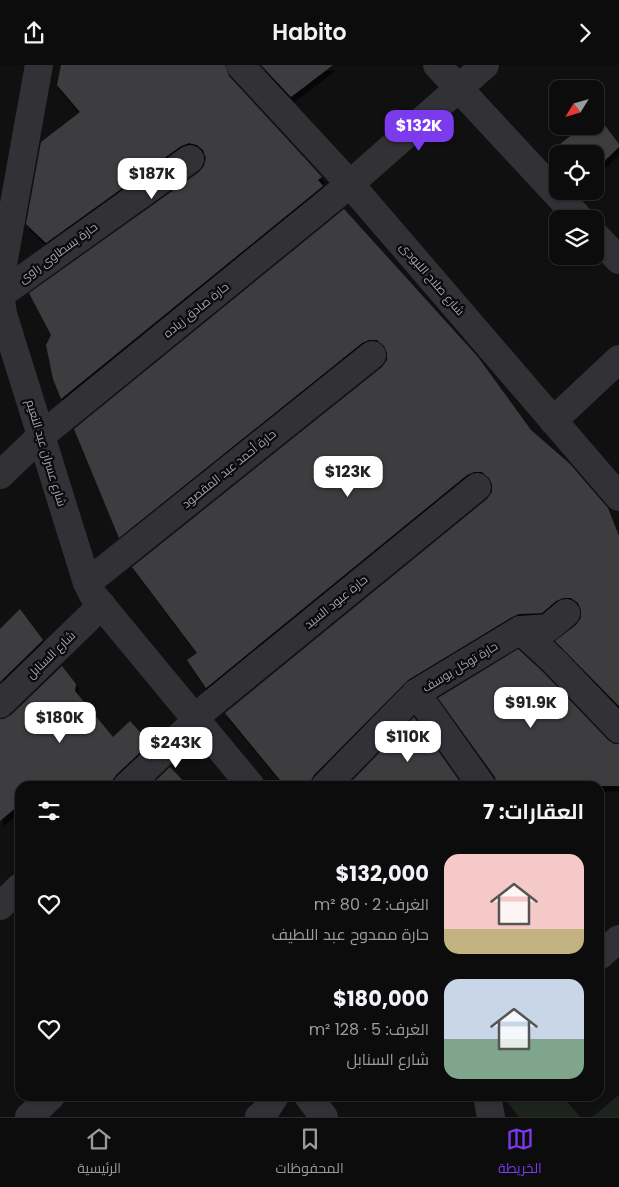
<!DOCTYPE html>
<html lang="ar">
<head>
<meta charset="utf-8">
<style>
	:root { --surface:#0c0c0d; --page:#151516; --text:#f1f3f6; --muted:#9a9b9d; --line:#2c2c2e; --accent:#7c3aed }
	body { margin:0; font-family:Poppins,Cairo,sans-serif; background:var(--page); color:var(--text); direction:rtl; height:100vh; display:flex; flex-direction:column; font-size:19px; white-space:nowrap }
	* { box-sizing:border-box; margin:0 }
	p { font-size:16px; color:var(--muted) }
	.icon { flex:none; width:28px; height:28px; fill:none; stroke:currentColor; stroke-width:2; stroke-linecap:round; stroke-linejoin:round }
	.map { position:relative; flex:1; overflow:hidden; direction:ltr }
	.details { position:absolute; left:15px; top:716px; width:589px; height:320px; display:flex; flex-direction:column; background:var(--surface); border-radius:15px; box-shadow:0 1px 4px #0004,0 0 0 1px var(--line); direction:rtl }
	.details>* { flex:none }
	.needle { width:32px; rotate:233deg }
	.tools { position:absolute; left:549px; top:15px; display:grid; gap:10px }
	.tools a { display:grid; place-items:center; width:55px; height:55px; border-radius:10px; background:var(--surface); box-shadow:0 1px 4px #0004,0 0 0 1px var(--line); font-size:25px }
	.price { position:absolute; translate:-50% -42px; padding:0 11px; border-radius:10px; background:#fff; color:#222; font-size:16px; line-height:32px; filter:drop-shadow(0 1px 2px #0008) }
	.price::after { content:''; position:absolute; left:50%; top:30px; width:15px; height:11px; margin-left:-8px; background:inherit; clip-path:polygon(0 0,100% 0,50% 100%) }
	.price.on { background:var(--accent); color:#fff }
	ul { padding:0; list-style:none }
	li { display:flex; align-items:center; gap:15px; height:125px; padding:0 20px }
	li span { display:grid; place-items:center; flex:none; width:140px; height:100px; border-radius:15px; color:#555 }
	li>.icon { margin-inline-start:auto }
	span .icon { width:60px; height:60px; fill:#fffc; stroke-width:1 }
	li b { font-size:21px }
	h2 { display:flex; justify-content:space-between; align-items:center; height:60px; padding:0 20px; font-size:21px }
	header { display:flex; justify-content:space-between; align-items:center; height:65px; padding:0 20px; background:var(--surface); font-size:22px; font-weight:600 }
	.menu { display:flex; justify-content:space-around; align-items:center; height:70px; border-top:1px solid var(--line); background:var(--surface); font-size:14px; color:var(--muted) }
	.menu a { display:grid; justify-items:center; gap:2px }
	.menu .on { color:var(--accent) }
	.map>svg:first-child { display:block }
</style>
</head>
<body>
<header><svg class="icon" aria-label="forward" viewBox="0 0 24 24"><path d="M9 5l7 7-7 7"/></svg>Habito<svg class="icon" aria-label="share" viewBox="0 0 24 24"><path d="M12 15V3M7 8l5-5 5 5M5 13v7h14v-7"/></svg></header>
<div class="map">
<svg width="619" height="1052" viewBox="0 0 619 1052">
	<defs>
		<filter id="shadow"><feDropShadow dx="3" dy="5.5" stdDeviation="0" flood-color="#0009"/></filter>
	</defs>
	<rect width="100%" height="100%" fill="#101011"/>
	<g fill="#1c231d">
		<path d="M619 1030V1052H592Z"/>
		<path d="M503 1031H563L580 1052H519Z"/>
	</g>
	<g fill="#3c3d41" filter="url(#shadow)">
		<path d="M61 0H225L229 11 322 112 318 115 323 121 61 334 53 314 46 280 51 270 29 228 199 107 204 101 206 93 203 85 197 80 189 78 181 81 46 178 26 159 41 77 80 47 57 20Z"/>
		<path d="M261 0H333L291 32Z"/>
		<path d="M597 50 619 79V82L595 105V89H558V95L550 87 583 61H595V52Z"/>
		<path d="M344 144 478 292 531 365 570 399 608 443 619 471V641L555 576 576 560 581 553V545L578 538 571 533H563L556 536 542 548 519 549 512 552 408 615 314 710 310 717V721H285L225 648 487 434 492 427V419L489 413 482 407H474L467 410 206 623 187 595 197 588 132 502 382 302 387 295V288L384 281 377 275H369L362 278 119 473 74 364Z"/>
		<path d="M20 544 43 575 0 617V564Z"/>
		<path d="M518 584 543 607 608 675 614 679H619V721H497L495 712 438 633Z"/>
		<path d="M62 601 76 619 75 626 113 672 130 656 150 678 116 710 112 716V721H20V739L0 756V654H4L11 650Z"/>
		<path d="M414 652 463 721H347Z"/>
		<path d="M170 702 188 721H150Z"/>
	</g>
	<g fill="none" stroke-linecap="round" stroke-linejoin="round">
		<g stroke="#313136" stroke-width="28">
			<path d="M39 0 1 211 0 230 3 249 87 518 93 530 251 721"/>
			<path d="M240 0 350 119 619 432"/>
			<path d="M437 0 580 154"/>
			<path d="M595 170 619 195"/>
			<path d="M0 230 190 94"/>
			<path d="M553 356 619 294"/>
			<path d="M0 410 41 371 350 119 485 0"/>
			<path d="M87 518 372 290"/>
			<path d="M520 565 554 596 619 664"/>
			<path d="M416 628 482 721"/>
			<path d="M0 639 102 540"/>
			<path d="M194 653 477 422"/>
			<path d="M127 721 196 656"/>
			<path d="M325 721 416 628 520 565 548 563 566 548"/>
			<path d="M0 841 20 822"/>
			<path d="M599 891 619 874"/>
			<path d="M308 1031 324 1052"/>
			<path d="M487 1031 491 1052"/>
			<path d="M29 1052 51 1031"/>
			<path d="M259 1052 264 1048 275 1031"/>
		</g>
	</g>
	<g text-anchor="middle" stroke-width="4.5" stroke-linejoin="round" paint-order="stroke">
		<g font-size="12" fill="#a1a5b1" stroke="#0b0b0c">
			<text transform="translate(58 188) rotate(-36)" y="4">حارة بسطاوى راوى</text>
			<text transform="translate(432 214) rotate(49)" y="4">شارع صلاح اللبودى</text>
			<text transform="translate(196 245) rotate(-39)" y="4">حارة صادق زياده</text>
			<text transform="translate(46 388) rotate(73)" y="4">شارع عسران عبد النعيم</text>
			<text transform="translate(229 404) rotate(-39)" y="4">حارة أحمد عبد المقصود</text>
			<text transform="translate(336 537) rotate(-39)" y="4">حارة عبود السيد</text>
			<text transform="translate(51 590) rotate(-44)" y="4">شارع السنابل</text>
			<text transform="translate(460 602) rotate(-31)" y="4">حارة توكل يوسف</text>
		</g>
	</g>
</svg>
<div class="tools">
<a><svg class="needle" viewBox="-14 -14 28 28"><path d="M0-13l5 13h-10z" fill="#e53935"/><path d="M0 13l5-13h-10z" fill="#9a9b9d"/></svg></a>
<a><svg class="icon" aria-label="locate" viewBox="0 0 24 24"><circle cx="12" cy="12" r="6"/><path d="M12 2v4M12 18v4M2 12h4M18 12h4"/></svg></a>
<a><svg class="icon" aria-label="layers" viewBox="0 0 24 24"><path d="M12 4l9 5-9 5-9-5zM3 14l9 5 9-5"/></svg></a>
</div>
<b class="price on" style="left:419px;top:87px">$132K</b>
<b class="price" style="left:152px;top:135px">$187K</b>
<b class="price" style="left:348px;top:433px">$123K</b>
<b class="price" style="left:531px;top:664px">$91.9K</b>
<b class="price" style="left:60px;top:679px">$180K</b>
<b class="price" style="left:408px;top:698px">$110K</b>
<b class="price" style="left:176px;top:704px">$243K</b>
<section class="details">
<h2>العقارات: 7<svg class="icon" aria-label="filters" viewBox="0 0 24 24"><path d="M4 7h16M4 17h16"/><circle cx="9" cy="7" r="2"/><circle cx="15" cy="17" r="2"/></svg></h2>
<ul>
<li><span style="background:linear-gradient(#f6c9c9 75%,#c2b280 0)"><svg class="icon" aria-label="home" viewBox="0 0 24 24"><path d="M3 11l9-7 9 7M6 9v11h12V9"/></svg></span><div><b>$132,000</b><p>الغرف: 2 · 80 m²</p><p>حارة ممدوح عبد اللطيف</p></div><svg class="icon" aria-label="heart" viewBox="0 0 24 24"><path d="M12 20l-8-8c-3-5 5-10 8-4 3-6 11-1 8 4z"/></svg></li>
<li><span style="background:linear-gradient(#c9d6e8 60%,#7fa58c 0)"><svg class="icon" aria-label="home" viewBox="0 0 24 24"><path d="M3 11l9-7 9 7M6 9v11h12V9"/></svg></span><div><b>$180,000</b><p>الغرف: 5 · 128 m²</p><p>شارع السنابل</p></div><svg class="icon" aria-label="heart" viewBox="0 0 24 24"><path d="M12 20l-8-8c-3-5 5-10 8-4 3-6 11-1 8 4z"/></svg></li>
</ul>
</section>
</div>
<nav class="menu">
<a class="on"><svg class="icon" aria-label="map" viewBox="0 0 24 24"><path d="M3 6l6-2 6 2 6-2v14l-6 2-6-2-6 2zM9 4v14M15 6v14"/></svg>الخريطة</a>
<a><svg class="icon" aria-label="saved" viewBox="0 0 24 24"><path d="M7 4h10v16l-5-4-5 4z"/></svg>المحفوظات</a>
<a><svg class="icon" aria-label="home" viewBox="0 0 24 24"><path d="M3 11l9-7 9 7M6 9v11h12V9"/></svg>الرئيسية</a>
</nav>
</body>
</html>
